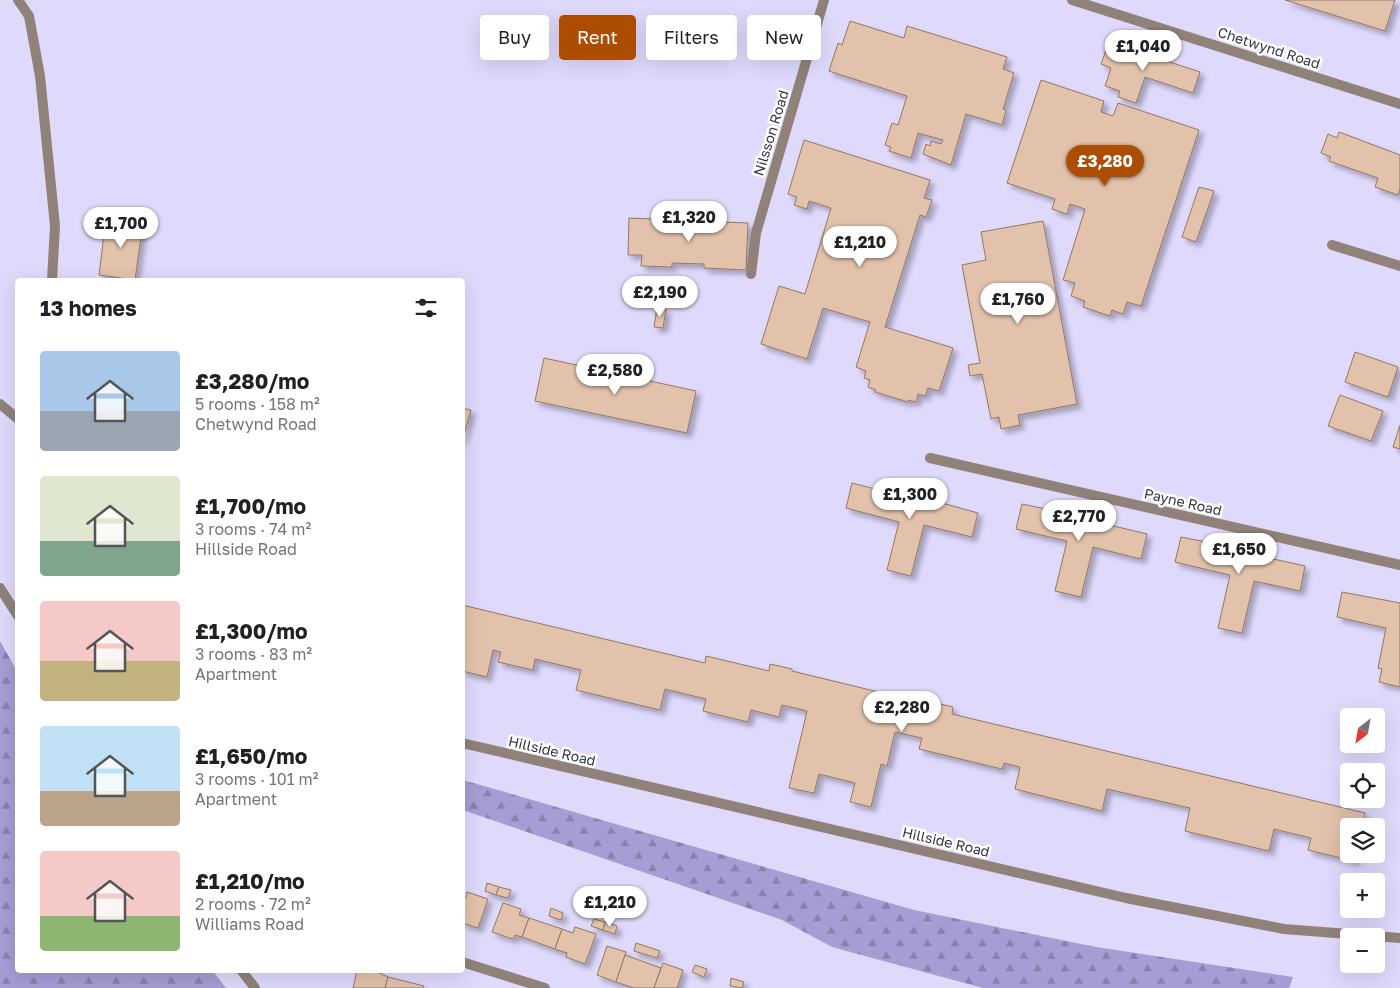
<!DOCTYPE html>
<html lang="en">
<head>
<meta charset="utf-8">
<style>
	:root { --surface:#fff; --page:#f2f2f2; --text:#202124; --muted:#757577; --accent:#ad4d02 }
	body { margin:0; font-family:"Golos Text",sans-serif; background:var(--page); color:var(--text); height:100vh; display:flex; flex-direction:column; font-size:19px; white-space:nowrap }
	* { box-sizing:border-box; margin:0 }
	p { font-size:16px; color:var(--muted) }
	.icon { flex:none; width:28px; height:28px; fill:none; stroke:currentColor; stroke-width:2; stroke-linecap:round; stroke-linejoin:round }
	.map { position:relative; flex:1; overflow:hidden }
	.sheet { position:absolute; left:15px; top:278px; width:450px; height:695px; display:flex; flex-direction:column; background:var(--surface); border-radius:5px; box-shadow:0 5px 20px #0002 }
	.sheet>* { flex:none }
	.top-card { position:absolute; left:480px; top:15px; width:475px; height:45px; display:flex; gap:10px }
	.needle { width:32px; rotate:211deg }
	.fabs { position:absolute; left:1340px; top:708px; display:grid; gap:10px }
	.fabs a { display:grid; place-items:center; width:45px; height:45px; border-radius:5px; background:var(--surface); box-shadow:0 5px 20px #0002; font-size:25px }
	.price { position:absolute; translate:-50% -42px; padding:0 11px; border-radius:18px; background:#fff; color:#222; font-size:16px; line-height:32px; filter:drop-shadow(0 1px 2px #0008) }
	.price::after { content:''; position:absolute; left:50%; top:30px; width:15px; height:11px; margin-left:-8px; background:inherit; clip-path:polygon(0 0,100% 0,50% 100%) }
	.price.on { background:var(--accent); color:#fff }
	ul { padding:0; list-style:none }
	li { display:flex; align-items:center; gap:15px; height:125px; padding:0 25px }
	li span { display:grid; place-items:center; flex:none; width:140px; height:100px; border-radius:5px; color:#555 }
	li>.icon { margin-inline-start:auto }
	span .icon { width:60px; height:60px; fill:#fffc; stroke-width:1 }
	li b { font-size:21px }
	h2 { display:flex; justify-content:space-between; align-items:center; height:60px; padding:0 25px; font-size:21px }
	.chip { padding:0 18px; border-radius:5px; background:var(--surface); box-shadow:0 5px 20px #0002; font-size:18px; line-height:45px }
	.chip.on { background:var(--accent); color:#fff }
	.map>svg:first-child { display:block }
</style>
</head>
<body>
<div class="map">
<svg width="1400" height="988" viewBox="0 0 1400 988">
	<defs>
		<pattern id="forest-firs" width="22" height="20" patternUnits="userSpaceOnUse" patternTransform="scale(1.25)"><rect width="22" height="20" fill="#a79cd4"/><path d="M5 1l3.5 6h-7zM16 11l3.5 6h-7z" fill="#8980ae"/></pattern>
		<filter id="shadow"><feDropShadow dx="4.5" dy="4.5" stdDeviation="2.5" flood-color="#0004"/></filter>
	</defs>
	<rect width="100%" height="100%" fill="#dfd9fc"/>
	<g fill="url(#forest-firs)">
		<path d="M0 641 17 671 18 970H212L226 988H0Z"/>
		<path d="M463 780 914 910 1096 947 1293 977 1289 988H983L832 947 782 920 463 810Z"/>
	</g>
	<g fill="#e2c2ab" stroke="#957762" filter="url(#shadow)">
		<path d="M1285 0H1395L1385 31Z"/>
		<path d="M850 21 904 38 907 26 1007 57 1003 69 1014 73 1003 109 1006 110 1002 125 966 114 951 165 923 154 926 144 930 146 931 141 941 144 943 140 918 133 911 158 889 151 891 147 885 145 892 123 898 125 907 96 829 71 838 43 842 45Z"/>
		<path d="M1109 42 1200 72 1193 93 1145 77 1136 103 1118 97 1120 91 1105 86 1111 68 1101 64Z"/>
		<path d="M1041 80 1104 101 1101 112 1113 116 1118 103 1199 130 1141 306 1127 302 1123 314 1112 310 1110 316 1083 307 1085 301 1071 296 1075 283 1063 280 1085 209 1070 204 1067 214 1052 209 1055 199 1007 183Z"/>
		<path d="M1339 132 1400 155V189L1398 195 1375 187 1378 178 1329 161 1331 157 1321 153 1328 134 1337 138Z"/>
		<path d="M804 140 930 180 924 198 932 200 926 217 920 215 885 327 953 348 939 391 928 388 925 396 918 394 916 402 909 400 908 402 875 392 876 390 868 387 870 380 864 378 866 371 856 367 870 322 823 308 807 359 761 344 779 286 805 294 831 208 809 201 807 209 794 205 797 197 788 194Z"/>
		<path d="M1199 187 1214 191 1196 242 1182 237Z"/>
		<path d="M106 218 143 222 135 280 99 275Z"/>
		<path d="M629 218 748 223 746 270 704 268V264L672 263V267L641 266 642 255H628Z"/>
		<path d="M1043 221 1077 404 1018 415 1020 425 1001 429 999 417 991 419 982 374 970 376 968 365 980 363 962 265 986 260 981 232Z"/>
		<path d="M657 308 666 309 663 328 654 327Z"/>
		<path d="M1355 352 1398 367 1388 397 1345 382Z"/>
		<path d="M544 358 696 391 687 433 535 401Z"/>
		<path d="M1340 395 1383 411 1371 441 1328 426Z"/>
		<path d="M462 408 471 410 462 442Z"/>
		<path d="M1400 425V449L1393 447Z"/>
		<path d="M852 483 898 495 899 491 978 513 972 537 924 525 911 576 887 570 899 522 846 508Z"/>
		<path d="M1022 504 1102 521 1101 523 1147 534 1141 559 1093 547 1081 597 1055 591 1067 541 1016 529Z"/>
		<path d="M1181 537 1261 553 1260 556 1305 566 1300 591 1254 581 1242 633 1218 628 1230 575 1175 562Z"/>
		<path d="M1342 592 1400 603V687L1379 682 1382 669 1378 668 1386 628 1337 617Z"/>
		<path d="M462 605 705 663 706 656 769 671 770 664 792 669V671L932 705V702L953 707 952 714 1365 813 1362 826H1349V854H1356L1354 861 1308 850 1311 838 1274 829 1269 851 1185 831 1190 808 1107 789 1102 811 1015 789 1020 767 1004 763 1002 769 919 749 922 738 895 732 887 766 881 764 871 807 850 802 855 783 819 774 814 793 789 788 807 711 782 705 779 717 751 710 748 722 703 711 706 699 665 689 660 710 576 690 581 670 535 659 533 670 498 662 501 652 493 650 487 677 462 671Z"/>
		<path d="M487 883 499 887 496 895 485 891Z"/>
		<path d="M499 887 511 890 508 898 496 895Z"/>
		<path d="M467 892 488 899 478 928 462 923V897L466 898Z"/>
		<path d="M503 903 521 909 519 915 529 918 522 937 515 935 513 939 492 932Z"/>
		<path d="M551 908 563 913 561 920 549 916Z"/>
		<path d="M529 918 562 929 555 949 522 937Z"/>
		<path d="M594 919 605 922 603 930 591 926Z"/>
		<path d="M605 922 617 926 615 934 603 930Z"/>
		<path d="M575 927 596 934 585 964 566 957 567 953 555 949 562 929 573 933Z"/>
		<path d="M636 943 660 951 657 958 634 951Z"/>
		<path d="M607 946 626 952 616 982 597 975Z"/>
		<path d="M625 955 661 968 654 988H634L616 982Z"/>
		<path d="M663 963 683 970 677 988H654Z"/>
		<path d="M695 965 707 969 704 977 692 972Z"/>
		<path d="M357 970H373L388 977 385 988H353Z"/>
		<path d="M388 977 424 986 423 988H385Z"/>
		<path d="M731 978 744 982 742 988 730 986Z"/>
	</g>
	<g fill="none" stroke-linecap="round" stroke-linejoin="round">
		<g stroke="#908279" stroke-width="10">
			<path d="M18 0 29 16 40 76 55 226 52 280"/>
			<path d="M1332 245 1400 266"/>
			<path d="M751 274 756 233 824 0"/>
			<path d="M930 458 1400 565"/>
		</g>
		<g stroke="#908279" stroke-width="10">
			<path d="M1072 0 1400 104"/>
			<path d="M0 404 18 419"/>
			<path d="M0 588 18 616"/>
			<path d="M462 743 1126 898 1284 929 1400 938"/>
			<path d="M462 962 545 988"/>
			<path d="M241 970 255 988"/>
		</g>
	</g>
	<g text-anchor="middle" stroke-width="5" stroke-linejoin="round" paint-order="stroke">
		<g font-size="14" fill="#373543" stroke="#fff">
			<text transform="translate(1269 48) rotate(18)" y="5">Chetwynd Road</text>
			<text transform="translate(771 133) rotate(-73)" y="5">Nilsson Road</text>
			<text transform="translate(1183 502) rotate(13)" y="5">Payne Road</text>
			<text transform="translate(552 751) rotate(13)" y="5">Hillside Road</text>
			<text transform="translate(946 842) rotate(13)" y="5">Hillside Road</text>
		</g>
	</g>
</svg>
<div class="fabs">
<a><svg class="needle" viewBox="-14 -14 28 28"><path d="M0-13l5 13h-10z" fill="#e53935"/><path d="M0 13l5-13h-10z" fill="#757577"/></svg></a>
<a><svg class="icon" aria-label="locate" viewBox="0 0 24 24"><circle cx="12" cy="12" r="6"/><path d="M12 2v4M12 18v4M2 12h4M18 12h4"/></svg></a>
<a><svg class="icon" aria-label="layers" viewBox="0 0 24 24"><path d="M12 4l9 5-9 5-9-5zM3 14l9 5 9-5"/></svg></a>
<a>+</a>
<a>−</a>
</div>
<b class="price" style="left:1143px;top:72px">£1,040</b>
<b class="price on" style="left:1105px;top:187px">£3,280</b>
<b class="price" style="left:689px;top:243px">£1,320</b>
<b class="price" style="left:121px;top:249px">£1,700</b>
<b class="price" style="left:860px;top:268px">£1,210</b>
<b class="price" style="left:660px;top:318px">£2,190</b>
<b class="price" style="left:1018px;top:325px">£1,760</b>
<b class="price" style="left:615px;top:396px">£2,580</b>
<b class="price" style="left:910px;top:520px">£1,300</b>
<b class="price" style="left:1079px;top:542px">£2,770</b>
<b class="price" style="left:1239px;top:575px">£1,650</b>
<b class="price" style="left:902px;top:733px">£2,280</b>
<b class="price" style="left:610px;top:928px">£1,210</b>
<div class="top-card">
<a class="chip">Buy</a>
<a class="chip on">Rent</a>
<a class="chip">Filters</a>
<a class="chip">New</a>
</div>
<section class="sheet">
<h2>13 homes<svg class="icon" aria-label="filters" viewBox="0 0 24 24"><path d="M4 7h16M4 17h16"/><circle cx="9" cy="7" r="2"/><circle cx="15" cy="17" r="2"/></svg></h2>
<ul>
<li><span style="background:linear-gradient(#a9c7e8 60%,#9aa5b1 0)"><svg class="icon" aria-label="home" viewBox="0 0 24 24"><path d="M3 11l9-7 9 7M6 9v11h12V9"/></svg></span><div><b>£3,280/mo</b><p>5 rooms · 158 m²</p><p>Chetwynd Road</p></div></li>
<li><span style="background:linear-gradient(#dfe7d0 65%,#7fa58c 0)"><svg class="icon" aria-label="home" viewBox="0 0 24 24"><path d="M3 11l9-7 9 7M6 9v11h12V9"/></svg></span><div><b>£1,700/mo</b><p>3 rooms · 74 m²</p><p>Hillside Road</p></div></li>
<li><span style="background:linear-gradient(#f6c9c9 60%,#c2b280 0)"><svg class="icon" aria-label="home" viewBox="0 0 24 24"><path d="M3 11l9-7 9 7M6 9v11h12V9"/></svg></span><div><b>£1,300/mo</b><p>3 rooms · 83 m²</p><p>Apartment</p></div></li>
<li><span style="background:linear-gradient(#bfe0f5 65%,#b9a48a 0)"><svg class="icon" aria-label="home" viewBox="0 0 24 24"><path d="M3 11l9-7 9 7M6 9v11h12V9"/></svg></span><div><b>£1,650/mo</b><p>3 rooms · 101 m²</p><p>Apartment</p></div></li>
<li><span style="background:linear-gradient(#f6c9c9 65%,#8fb573 0)"><svg class="icon" aria-label="home" viewBox="0 0 24 24"><path d="M3 11l9-7 9 7M6 9v11h12V9"/></svg></span><div><b>£1,210/mo</b><p>2 rooms · 72 m²</p><p>Williams Road</p></div></li>
</ul>
</section>
</div>
</body>
</html>
